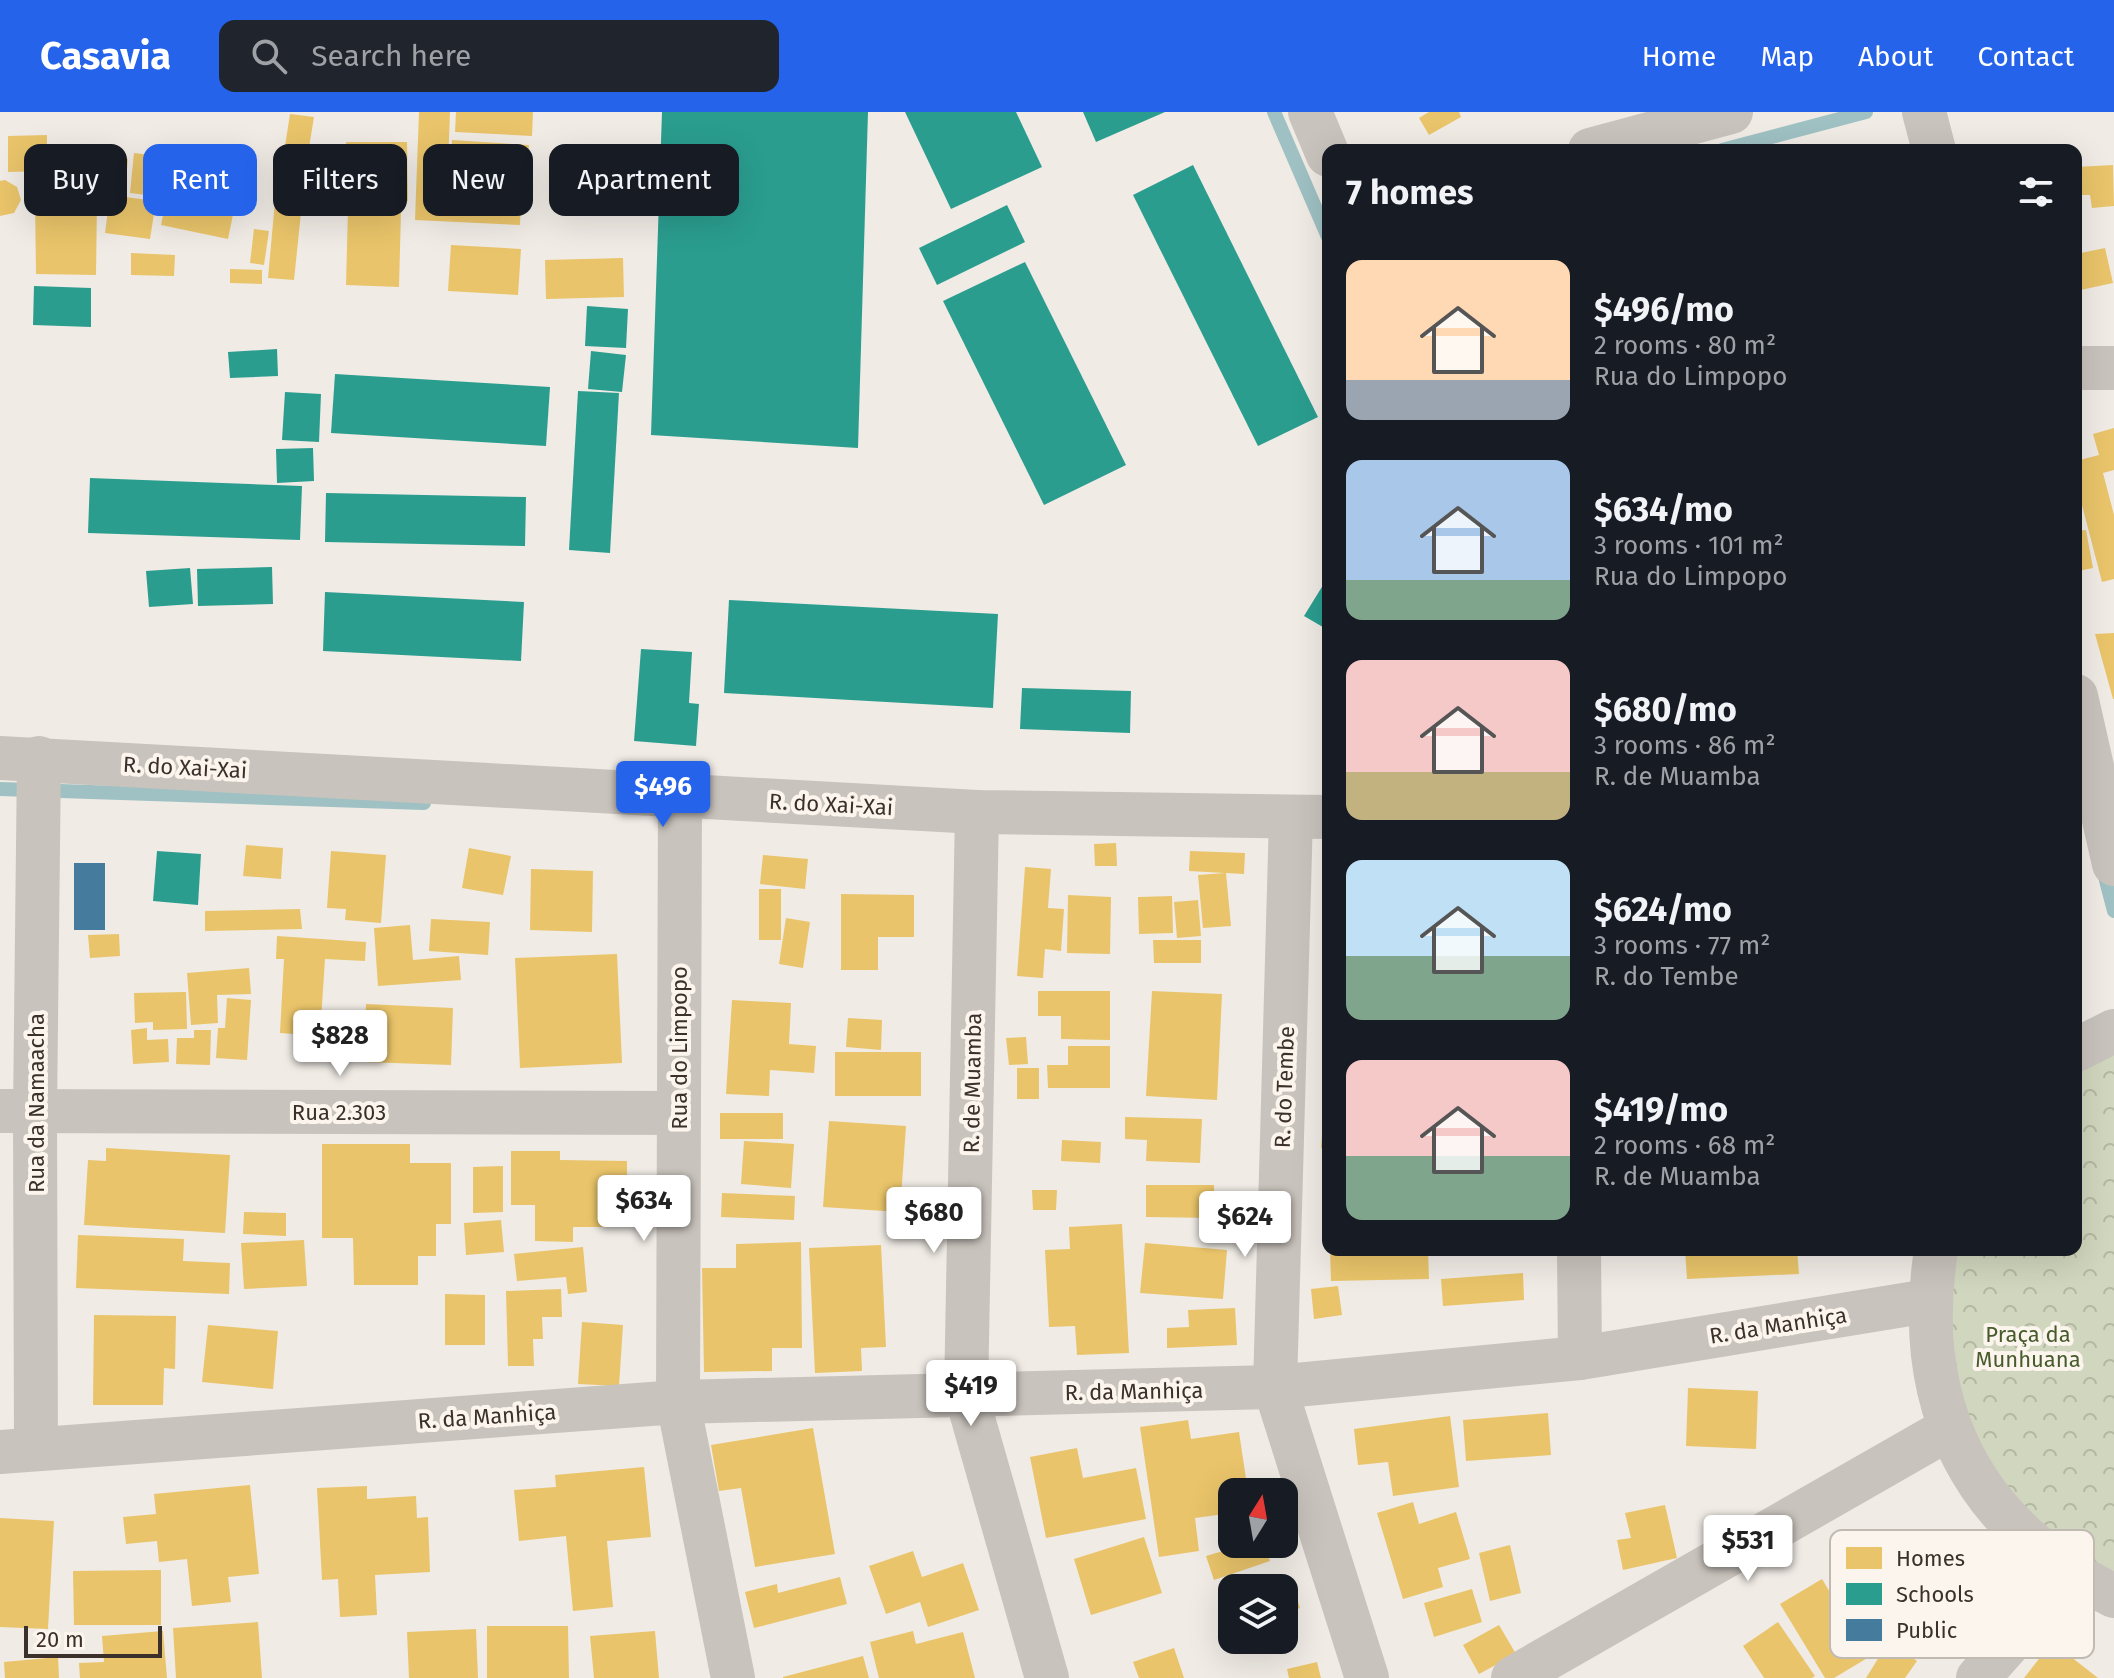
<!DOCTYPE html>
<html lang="en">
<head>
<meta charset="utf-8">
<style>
	:root { --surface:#171b24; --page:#20242c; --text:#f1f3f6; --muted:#9ea1a6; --accent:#2563eb }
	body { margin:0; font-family:"Fira Sans",sans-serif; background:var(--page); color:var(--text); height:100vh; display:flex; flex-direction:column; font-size:30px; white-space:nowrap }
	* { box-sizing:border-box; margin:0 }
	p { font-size:26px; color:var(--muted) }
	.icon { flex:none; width:44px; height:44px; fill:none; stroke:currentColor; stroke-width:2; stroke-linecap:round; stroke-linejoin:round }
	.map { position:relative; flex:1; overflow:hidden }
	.side { position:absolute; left:1322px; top:32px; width:760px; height:1112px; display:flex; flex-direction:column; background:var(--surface); border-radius:16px; box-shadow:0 8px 32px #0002 }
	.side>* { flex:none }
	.banner { position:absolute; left:24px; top:32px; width:760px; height:72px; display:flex; gap:16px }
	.needle { width:52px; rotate:11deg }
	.controls { position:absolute; left:1218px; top:1366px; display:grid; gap:16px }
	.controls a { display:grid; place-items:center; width:80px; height:80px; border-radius:16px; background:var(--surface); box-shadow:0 8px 32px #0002; font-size:40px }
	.scale { position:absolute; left:24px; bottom:20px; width:138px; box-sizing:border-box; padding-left:8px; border:4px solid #3b302a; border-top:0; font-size:22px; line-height:28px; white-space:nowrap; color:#3b302a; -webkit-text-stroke:6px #fbf5ed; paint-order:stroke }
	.price { position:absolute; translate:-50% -68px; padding:0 18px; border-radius:8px; background:#fff; color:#222; font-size:26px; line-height:52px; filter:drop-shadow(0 2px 4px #0008) }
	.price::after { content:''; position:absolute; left:50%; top:48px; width:24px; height:18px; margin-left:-12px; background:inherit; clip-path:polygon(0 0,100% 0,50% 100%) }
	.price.on { background:var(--accent); color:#fff }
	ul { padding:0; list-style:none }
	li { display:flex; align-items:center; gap:24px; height:200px; padding:0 24px }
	li span { display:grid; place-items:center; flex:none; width:224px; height:160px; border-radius:16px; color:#555 }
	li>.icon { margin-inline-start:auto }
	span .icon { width:96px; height:96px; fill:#fffc; stroke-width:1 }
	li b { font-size:34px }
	h2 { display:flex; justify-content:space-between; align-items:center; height:96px; padding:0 24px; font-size:34px }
	.chip { padding:0 28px; border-radius:16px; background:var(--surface); box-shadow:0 8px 32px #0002; font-size:28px; line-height:72px }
	.chip.on { background:var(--accent); color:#fff }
	header { display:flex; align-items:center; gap:48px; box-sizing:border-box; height:112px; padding:0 40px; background:var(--accent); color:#fff }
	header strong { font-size:38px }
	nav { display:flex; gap:44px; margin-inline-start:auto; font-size:28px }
	.search { width:560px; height:72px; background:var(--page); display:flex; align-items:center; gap:20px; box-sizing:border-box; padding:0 28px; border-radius:16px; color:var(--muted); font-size:30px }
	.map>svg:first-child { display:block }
</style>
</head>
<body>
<header>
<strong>Casavia</strong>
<div class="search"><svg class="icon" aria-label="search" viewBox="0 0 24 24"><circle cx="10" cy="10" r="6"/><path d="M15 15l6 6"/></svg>Search here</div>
<nav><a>Home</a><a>Map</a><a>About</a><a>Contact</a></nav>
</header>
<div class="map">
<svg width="2114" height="1566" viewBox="0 0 2114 1566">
	<defs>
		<pattern id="forest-crowns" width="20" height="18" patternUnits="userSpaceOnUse" patternTransform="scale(2)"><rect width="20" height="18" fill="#d1d6be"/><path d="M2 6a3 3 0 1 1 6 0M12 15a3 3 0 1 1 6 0" fill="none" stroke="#b4b8a3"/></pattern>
	</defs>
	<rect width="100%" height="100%" fill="#f0ebe5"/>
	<path fill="url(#forest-crowns)" d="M2114 933V1471L2029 1413 1960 1311 1947 1138H2076V956Z"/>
	<g fill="#e9c46a">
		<path d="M419 0H450L447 77 521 81 520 113 415 108Z"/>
		<path d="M456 0H533L532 24 455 20Z"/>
		<path d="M1429 0H1459L1461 5 1429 23 1419 6Z"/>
		<path d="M290 2 314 5 300 90 277 86Z"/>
		<path d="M47 23V59L8 60V24Z"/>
		<path d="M452 28 529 33 526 79 449 74Z"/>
		<path d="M346 30H407L408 89 347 90Z"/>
		<path d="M177 36 244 49 228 127 161 113Z"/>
		<path d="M134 41 159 44 155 84 130 81Z"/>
		<path d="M82 43 128 47 125 79 79 75Z"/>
		<path d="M2113 53 2114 94 2092 96 2090 83H2076V55Z"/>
		<path d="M5 68 17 75 21 88 14 101 0 104V69Z"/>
		<path d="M110 83 156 89 150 127 105 121Z"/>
		<path d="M35 88H97L96 163 36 162Z"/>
		<path d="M275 89 302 91 294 168 268 166Z"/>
		<path d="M348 97 401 99 399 175 346 173Z"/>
		<path d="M254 117 269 119 264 153 250 151Z"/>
		<path d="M451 133 521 137 518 183 448 179Z"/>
		<path d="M2105 136 2113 171 2076 179V142Z"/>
		<path d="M131 141 175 143 174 164 131 163Z"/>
		<path d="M623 146 624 185 546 187 545 148Z"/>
		<path d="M230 157 262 158V172L230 171Z"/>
		<path d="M2114 316V358L2103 361 2114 403V467L2102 470 2076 370V349L2099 343 2093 322Z"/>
		<path d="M2086 418 2093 456 2078 459 2076 419Z"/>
		<path d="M2114 521V587H2113L2095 522Z"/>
		<path d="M1116 731 1117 754H1095L1094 732Z"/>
		<path d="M246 733 283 736 281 767 243 764Z"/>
		<path d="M469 736 511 744 503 783 462 776Z"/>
		<path d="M331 739 386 743 381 811 345 808 346 797 327 796Z"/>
		<path d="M1190 739 1245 741 1244 762 1226 761 1231 814 1203 816 1198 763 1225 761 1189 759Z"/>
		<path d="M763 743 808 747 805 777 760 772Z"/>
		<path d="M1025 755 1051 757 1048 796 1064 797 1061 839 1045 837 1043 866 1017 864Z"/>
		<path d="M531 757 593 759 592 820 530 818Z"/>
		<rect x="759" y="777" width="22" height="51"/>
		<path d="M841 782 914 783V825H878V858H841Z"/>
		<path d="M1068 783 1111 785 1110 842 1067 841Z"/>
		<path d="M1172 784 1173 821 1139 822 1138 785Z"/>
		<path d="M1198 788 1201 824 1177 826 1174 790Z"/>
		<path d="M300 797 302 817 205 819V799Z"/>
		<path d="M786 806 810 810 803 856 779 852Z"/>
		<path d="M431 807 490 810 488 843 429 839Z"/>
		<path d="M410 813 413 848 459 844 461 868 378 874 374 816Z"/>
		<path d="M119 822 120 844 90 846 88 823Z"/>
		<path d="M277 824 366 830 365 849 325 847 320 924 280 921 284 847H276Z"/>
		<path d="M1153 828H1201V851H1154Z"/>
		<path d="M617 842 622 951 520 956 515 846Z"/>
		<path d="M249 856 251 882 217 883 218 911 191 913 187 861Z"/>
		<path d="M1038 879H1110V928L1061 927V904H1038Z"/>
		<path d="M1152 879 1222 882 1217 988 1146 984Z"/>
		<path d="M186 880 187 917 153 918V910L135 911 134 881Z"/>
		<path d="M227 886 251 888 247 948 216 946 218 916H225Z"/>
		<path d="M732 888 791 891 789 932 816 934 814 961 770 958 769 984 726 982Z"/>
		<path d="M366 892 453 896 451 953 364 950Z"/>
		<path d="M848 906 882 908 881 938 846 935Z"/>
		<path d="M147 916V928L168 927 169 950 133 952 131 918Z"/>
		<path d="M194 918H211L210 953 176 952 177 926H194Z"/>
		<path d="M1026 925 1028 952 1009 953 1006 926Z"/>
		<path d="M1068 934H1110V976H1048L1047 953H1068Z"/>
		<rect x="835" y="940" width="86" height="44"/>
		<rect x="1017" y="956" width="22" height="31"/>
		<path d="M1326 975H1328V1036H1321Z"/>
		<rect x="720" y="1001" width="63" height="26"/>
		<path d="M1125 1005 1202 1007 1200 1051 1146 1049 1147 1028 1125 1027Z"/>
		<path d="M829 1009 906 1014 900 1100 823 1095Z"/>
		<path d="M1062 1028 1101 1030 1100 1051 1061 1049Z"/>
		<path d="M744 1029 794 1032 791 1076 741 1072Z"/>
		<path d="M322 1032H410V1051H451V1112H436V1144H418V1173H354L353 1126H322Z"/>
		<path d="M106 1036 230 1043 225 1121 84 1113 88 1048 106 1049Z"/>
		<path d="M511 1039H560V1048L627 1049V1115H573V1130L535 1129V1093H511Z"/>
		<path d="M503 1054V1100L473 1101V1055Z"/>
		<path d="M1146 1073H1214V1106L1146 1105Z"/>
		<path d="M1032 1078H1057L1056 1098H1033Z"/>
		<path d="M722 1081 795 1084 794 1108 721 1105Z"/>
		<path d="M244 1100 286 1101V1124L243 1122Z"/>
		<path d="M501 1108 504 1140 466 1143 464 1111Z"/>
		<path d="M1122 1112 1129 1241 1077 1243 1075 1214 1049 1215 1045 1138 1070 1137 1069 1115Z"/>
		<path d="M78 1123 184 1127 183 1149 230 1151 229 1182 76 1176Z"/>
		<path d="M304 1128 307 1174 244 1177 241 1131Z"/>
		<path d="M801 1130 802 1236H772V1259L704 1260 702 1156H736V1132Z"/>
		<path d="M1145 1131 1227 1138 1223 1187 1140 1181Z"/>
		<path d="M881 1133 886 1235 861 1236 862 1259 815 1261 809 1136Z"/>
		<path d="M583 1135 587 1180 568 1182 566 1165 517 1169 514 1142Z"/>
		<path d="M1330 1138H1428L1429 1167 1331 1169Z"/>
		<path d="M1685 1138H1797L1799 1162 1687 1167Z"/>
		<path d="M1523 1161 1524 1188 1443 1194 1441 1167Z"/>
		<path d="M1338 1174 1342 1203 1314 1207 1311 1177Z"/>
		<path d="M561 1177 562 1205H542L543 1227H533L534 1254H508L506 1179Z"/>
		<path d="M445 1182 485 1183V1233H445Z"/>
		<path d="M1235 1196 1237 1233 1167 1236V1216L1189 1215 1188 1198Z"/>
		<path d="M94 1203 176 1204 175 1257 164 1256 163 1293H93Z"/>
		<path d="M582 1210 623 1213 619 1274 578 1272Z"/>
		<path d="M208 1213 278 1219 273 1277 202 1270Z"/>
		<path d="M1688 1276 1758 1279 1756 1337 1686 1334Z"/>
		<path d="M1548 1301 1551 1343 1466 1349 1463 1308Z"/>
		<path d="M1450 1304 1459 1375 1393 1384 1388 1350 1358 1353 1354 1317Z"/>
		<path d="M1188 1308 1191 1327 1239 1320 1248 1380H1232V1401L1195 1406 1199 1439 1159 1445 1140 1315Z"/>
		<path d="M813 1316 835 1442 755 1455 741 1376 719 1379 711 1333Z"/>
		<path d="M1077 1336 1083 1366 1136 1356 1146 1407 1046 1426 1030 1345Z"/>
		<path d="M644 1355 651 1425 607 1429 613 1495 573 1499 566 1424 519 1429 514 1378 556 1375 555 1363Z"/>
		<path d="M250 1373 259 1462 228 1465 231 1490 192 1494 187 1447 159 1450 157 1429 126 1432 123 1405 156 1402 154 1382Z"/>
		<path d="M367 1374V1387L416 1384 417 1406 428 1405 430 1460 375 1463 377 1503 340 1505 338 1467 322 1468 317 1376Z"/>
		<path d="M1413 1390 1419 1412 1456 1400 1470 1447 1438 1456 1443 1475 1403 1487 1377 1401Z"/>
		<path d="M1665 1393 1677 1446 1623 1458 1617 1428 1631 1426 1625 1401Z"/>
		<path d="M0 1406 54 1409 48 1517 0 1515Z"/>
		<path d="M1144 1425 1162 1481 1091 1503 1074 1447Z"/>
		<path d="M1232 1426V1432H1264L1270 1449 1214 1468 1206 1444 1230 1437 1227 1427Z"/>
		<path d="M1510 1433 1521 1481 1490 1489 1479 1441Z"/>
		<path d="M913 1439 922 1465 963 1451 979 1498 928 1515 920 1490 886 1502 869 1454Z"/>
		<path d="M161 1458V1513H74L73 1459Z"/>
		<path d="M840 1465 847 1492 754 1516 745 1480 777 1472 778 1481Z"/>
		<path d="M1822 1467 1869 1545 1834 1566H1825L1780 1492Z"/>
		<path d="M1292 1471 1300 1496 1284 1502V1474Z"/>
		<path d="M1472 1477 1482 1510 1434 1525 1424 1491Z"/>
		<path d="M258 1510 262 1566H176L173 1516Z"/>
		<path d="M1778 1510 1815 1564 1812 1566H1764L1743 1534Z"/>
		<path d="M1499 1513 1516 1542 1479 1562 1463 1533Z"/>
		<path d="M487 1514H568L569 1566H487Z"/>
		<path d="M476 1517 478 1566H409L407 1520Z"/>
		<path d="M163 1519 167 1566H80L79 1551 104 1550 102 1524Z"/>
		<path d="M655 1519 659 1566H594L590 1524Z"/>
		<path d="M913 1519 916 1532 963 1520 975 1566H879L870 1530Z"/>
		<path d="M1889 1529 1917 1549 1905 1566H1866Z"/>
		<path d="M2052 1530 2098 1566H2024Z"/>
		<path d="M1174 1536 1184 1566H1139L1133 1550Z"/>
		<path d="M863 1544 869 1566H783V1565Z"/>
		<path d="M58 1545 59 1566H5L4 1550Z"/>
		<path d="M1317 1550 1321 1566H1289L1287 1557Z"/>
	</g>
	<g fill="#2a9d8f">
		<path d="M662 0H868L858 336 651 323Z"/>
		<path d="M905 0H1016L1042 55 951 97Z"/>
		<path d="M1083 0H1165L1096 30Z"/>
		<path d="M1193 53 1318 305 1258 334 1133 83Z"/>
		<path d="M1007 93 1025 130 937 173 919 136Z"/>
		<path d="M1025 150 1126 353 1044 393 943 189Z"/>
		<path d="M34 174 91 176V215L33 213Z"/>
		<path d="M587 194 628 197 626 236 585 234Z"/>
		<path d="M277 237 278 264 230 266 228 240Z"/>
		<path d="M591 239 626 243 622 280 588 277Z"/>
		<path d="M335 262 550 275 546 334 331 321Z"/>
		<path d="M578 279 619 281 610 441 569 438Z"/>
		<path d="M285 280 321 282 319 330 282 328Z"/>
		<path d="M313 336 314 369 277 371 276 337Z"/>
		<path d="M90 366 302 374 300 428 88 421Z"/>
		<path d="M326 381 526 385 525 434 325 430Z"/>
		<path d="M272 455 273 492 198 494 197 457Z"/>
		<path d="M190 456 193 492 149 495 146 459Z"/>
		<path d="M1328 465V518L1304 504Z"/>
		<path d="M325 480 524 490 521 549 323 539Z"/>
		<path d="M729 488 998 502 993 596 724 581Z"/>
		<path d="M641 537 692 540 689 591 699 592 696 634 634 629Z"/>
		<path d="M1022 576 1131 579 1130 621 1020 617Z"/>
		<path d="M157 739 201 742 198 793 153 789Z"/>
	</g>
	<rect fill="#457b9d" x="74" y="751" width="31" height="67"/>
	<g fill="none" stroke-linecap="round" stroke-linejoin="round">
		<g stroke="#9fc1c3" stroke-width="14">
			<path d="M1274 0 1328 125"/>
			<path d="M1722 38 1866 0"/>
			<path d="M0 677 424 691"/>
			<path d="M2103 757 2114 799"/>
		</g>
		<g stroke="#c9c3bd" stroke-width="44">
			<path d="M1310 0 1328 43"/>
			<path d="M1924 0 1934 38"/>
			<path d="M1590 38 1731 0"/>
			<path d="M2076 256H2114"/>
			<path d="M2076 584 2114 752"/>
			<path d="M0 646 977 700 1328 705"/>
			<path d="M680 684 678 1290 733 1566"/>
			<path d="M977 700 966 1282 1047 1566"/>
			<path d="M1291 705 1275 1275 1367 1566"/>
			<path d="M2076 938 2114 919"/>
			<path d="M0 999 679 1001"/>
			<path d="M1579 1138 1580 1246"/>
			<path d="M1936 1138C1912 1294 1972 1414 2114 1484"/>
			<path d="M36 1336 35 1000 39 646"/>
			<path d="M0 1340 678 1290 1275 1275 1580 1246 1928 1189"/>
			<path d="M1513 1566 1950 1316"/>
			<path d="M1978 1566 2070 1463"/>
		</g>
	</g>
	<g text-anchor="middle" stroke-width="8" stroke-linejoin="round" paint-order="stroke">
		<g font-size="22" fill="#3b302a" stroke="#fbf5ed">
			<text transform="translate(185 655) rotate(3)" y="8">R. do Xai-Xai</text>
			<text transform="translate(831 692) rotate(3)" y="8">R. do Xai-Xai</text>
			<text transform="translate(679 936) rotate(-90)" y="8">Rua do Limpopo</text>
			<text transform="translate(972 971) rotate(-89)" y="8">R. de Muamba</text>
			<text transform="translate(1284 975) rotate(-88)" y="8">R. do Tembe</text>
			<text transform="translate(36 991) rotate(-90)" y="8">Rua da Namaacha</text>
			<text x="339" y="1008">Rua 2.303</text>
			<text transform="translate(1778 1213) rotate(-9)" y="8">R. da Manhiça</text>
			<text transform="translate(1134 1279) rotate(-1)" y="8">R. da Manhiça</text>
			<text transform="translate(487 1304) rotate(-4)" y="8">R. da Manhiça</text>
		</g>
		<g font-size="22" fill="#485b2c" stroke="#fbf5ed">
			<text x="2028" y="1230">Praça da<tspan x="2028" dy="25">Munhuana</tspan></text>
		</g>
	</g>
	<rect x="1830" y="1418" width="264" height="128" rx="12" fill="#fbf5ed" stroke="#c1bab2" stroke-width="2"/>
	<rect x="1846" y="1435" width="36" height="22" fill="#e9c46a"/>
	<rect x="1846" y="1471" width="36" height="22" fill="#2a9d8f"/>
	<rect x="1846" y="1507" width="36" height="22" fill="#457b9d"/>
	<g font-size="22" fill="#3b302a">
		<text x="1896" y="1454">Homes</text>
		<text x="1896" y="1490">Schools</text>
		<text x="1896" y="1526">Public</text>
	</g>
</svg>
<div class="controls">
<a><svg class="needle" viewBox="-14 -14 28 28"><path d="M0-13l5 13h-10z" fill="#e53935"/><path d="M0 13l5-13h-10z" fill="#9ea1a6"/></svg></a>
<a><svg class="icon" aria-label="layers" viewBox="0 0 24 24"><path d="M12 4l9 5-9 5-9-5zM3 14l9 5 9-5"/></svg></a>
</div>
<div class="scale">20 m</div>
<b class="price on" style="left:663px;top:717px">$496</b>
<b class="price" style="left:340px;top:966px">$828</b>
<b class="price" style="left:644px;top:1131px">$634</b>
<b class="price" style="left:934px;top:1143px">$680</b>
<b class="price" style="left:1245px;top:1147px">$624</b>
<b class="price" style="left:971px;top:1316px">$419</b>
<b class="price" style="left:1748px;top:1471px">$531</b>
<div class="banner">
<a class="chip">Buy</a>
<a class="chip on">Rent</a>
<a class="chip">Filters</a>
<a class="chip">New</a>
<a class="chip">Apartment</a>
</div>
<section class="side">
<h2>7 homes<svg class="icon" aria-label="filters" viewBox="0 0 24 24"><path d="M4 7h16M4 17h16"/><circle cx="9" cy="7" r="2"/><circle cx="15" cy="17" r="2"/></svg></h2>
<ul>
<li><span style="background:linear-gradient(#ffd9b3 75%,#9aa5b1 0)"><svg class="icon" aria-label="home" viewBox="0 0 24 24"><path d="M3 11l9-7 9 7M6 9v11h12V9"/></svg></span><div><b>$496/mo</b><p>2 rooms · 80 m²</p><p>Rua do Limpopo</p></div></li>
<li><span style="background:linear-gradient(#a9c7e8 75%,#7fa58c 0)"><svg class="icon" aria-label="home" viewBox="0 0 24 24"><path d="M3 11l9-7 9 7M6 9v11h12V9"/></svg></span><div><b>$634/mo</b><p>3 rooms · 101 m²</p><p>Rua do Limpopo</p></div></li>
<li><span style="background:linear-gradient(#f6c9c9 70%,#c2b280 0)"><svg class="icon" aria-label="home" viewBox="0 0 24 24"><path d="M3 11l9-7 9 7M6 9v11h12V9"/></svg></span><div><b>$680/mo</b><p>3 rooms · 86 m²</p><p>R. de Muamba</p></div></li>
<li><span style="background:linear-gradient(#bfe0f5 60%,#7fa58c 0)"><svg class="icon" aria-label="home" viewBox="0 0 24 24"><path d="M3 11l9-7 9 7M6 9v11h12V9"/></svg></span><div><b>$624/mo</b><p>3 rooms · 77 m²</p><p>R. do Tembe</p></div></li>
<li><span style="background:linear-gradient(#f6c9c9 60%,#7fa58c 0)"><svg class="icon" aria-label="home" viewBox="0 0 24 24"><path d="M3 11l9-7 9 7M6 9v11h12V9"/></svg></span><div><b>$419/mo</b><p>2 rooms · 68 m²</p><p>R. de Muamba</p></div></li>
</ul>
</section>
</div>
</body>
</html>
